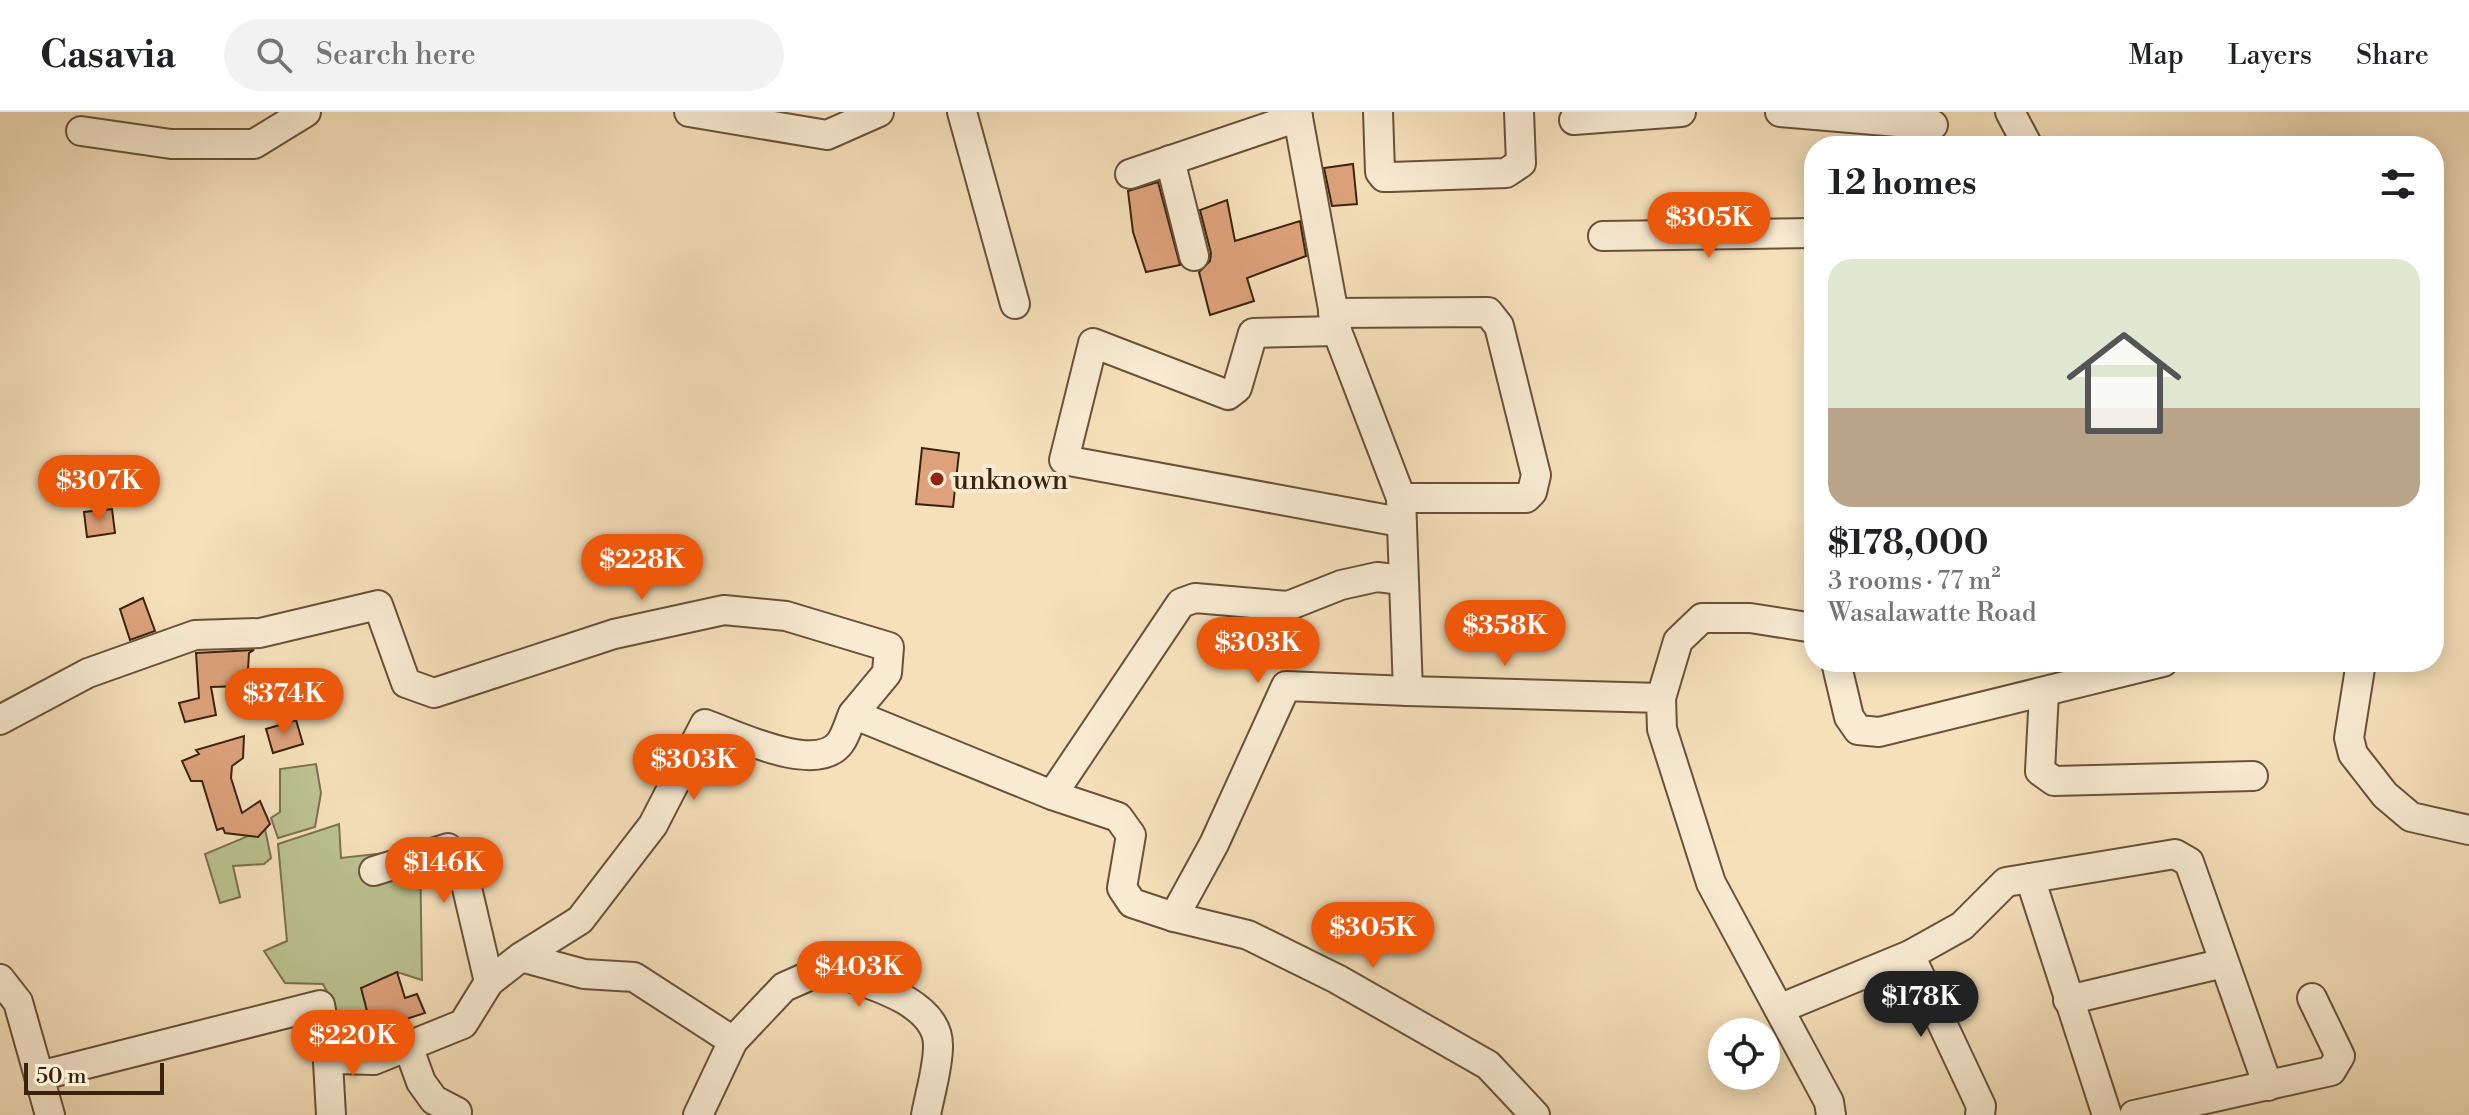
<!DOCTYPE html>
<html lang="en">
<head>
<meta charset="utf-8">
<style>
	:root { --surface:#fff; --page:#f2f2f2; --text:#202124; --muted:#757577; --line:#e0e0e0; --accent:#ea580c }
	body { margin:0; font-family:"Libre Bodoni",serif; background:var(--page); color:var(--text); height:100vh; display:flex; flex-direction:column; font-size:30px; white-space:nowrap }
	* { box-sizing:border-box; margin:0 }
	p { font-size:26px; color:var(--muted) }
	.icon { flex:none; width:44px; height:44px; fill:none; stroke:currentColor; stroke-width:2; stroke-linecap:round; stroke-linejoin:round }
	.map { position:relative; flex:1; overflow:hidden }
	.panel { position:absolute; left:1804px; top:24px; width:640px; height:536px; display:flex; flex-direction:column; background:var(--surface); border-radius:32px; box-shadow:0 4px 20px #0003 }
	.panel>* { flex:none }
	.tools { position:absolute; left:1708px; top:906px; display:grid; gap:16px }
	.tools a { display:grid; place-items:center; width:72px; height:72px; border-radius:50%; background:var(--surface); box-shadow:0 4px 20px #0003; font-size:40px }
	.scale { position:absolute; left:24px; bottom:20px; width:140px; box-sizing:border-box; padding-left:8px; border:4px solid #3a230d; border-top:0; font-size:22px; line-height:28px; white-space:nowrap; color:#3a230d; -webkit-text-stroke:6px #f8ebd2; paint-order:stroke }
	.price { position:absolute; translate:-50% -68px; padding:0 18px; border-radius:28px; background:var(--accent); color:#fff; font-size:26px; line-height:52px; filter:drop-shadow(0 2px 4px #0008) }
	.price::after { content:''; position:absolute; left:50%; top:48px; width:24px; height:18px; margin-left:-12px; background:inherit; clip-path:polygon(0 0,100% 0,50% 100%) }
	.price.on { background:#222; color:#fff }
	ul { padding:0; list-style:none }
	li { display:grid; align-content:center; gap:16px; height:424px; padding:0 24px }
	li span { display:grid; place-items:center; height:248px; border-radius:24px; color:#555 }
	li>.icon { margin-inline-start:auto }
	span .icon { width:144px; height:144px; fill:#fffc; stroke-width:1 }
	li b { font-size:34px }
	h2 { display:flex; justify-content:space-between; align-items:center; height:96px; padding:0 24px; font-size:34px }
	header { display:flex; align-items:center; gap:48px; box-sizing:border-box; height:112px; padding:0 40px; background:var(--surface); border-bottom:2px solid var(--line) }
	header strong { font-size:38px }
	nav { display:flex; gap:44px; margin-inline-start:auto; font-size:28px }
	.search { width:560px; height:72px; background:var(--page); display:flex; align-items:center; gap:20px; box-sizing:border-box; padding:0 28px; border-radius:44px; color:var(--muted); font-size:30px }
	.map>svg:first-child { display:block }
</style>
</head>
<body>
<header>
<strong>Casavia</strong>
<div class="search"><svg class="icon" aria-label="search" viewBox="0 0 24 24"><circle cx="10" cy="10" r="6"/><path d="M15 15l6 6"/></svg>Search here</div>
<nav><a>Map</a><a>Layers</a><a>Share</a></nav>
</header>
<div class="map">
<svg width="2469" height="1003" viewBox="0 0 2469 1003">
	<rect width="100%" height="100%" fill="#f5e0ba"/>
	<filter id="stains"><feTurbulence type="fractalNoise" baseFrequency=".0025" numOctaves="4"/><feColorMatrix values="0 0 0 0 .2 0 0 0 0 .09 0 0 0 0 .02 0 0 0 .5 -.17"/></filter>
	<radialGradient id="worn" r=".72"><stop offset=".6" stop-color="#630" stop-opacity="0"/><stop offset="1" stop-color="#630" stop-opacity=".3"/></radialGradient>
	<g fill="#bbc290" stroke="#7a724e" stroke-width="2">
		<path d="M316 652 321 681 315 715 278 726 271 706 280 700V657Z"/>
		<path d="M339 712 341 746 420 737 422 868 397 860 362 876 372 918 347 919 323 872 285 871 264 839 287 829 278 732Z"/>
		<path d="M265 717 271 746 264 752 233 754 240 785 220 791 205 742Z"/>
	</g>
	<g fill="#dda27c" stroke="#3a230d" stroke-width="2">
		<path d="M1353 52 1357 92 1332 94 1324 56Z"/>
		<path d="M1158 70 1180 153 1146 160 1133 120 1128 79Z"/>
		<path d="M1227 88 1235 129 1300 109 1306 144 1247 166 1254 189 1210 203 1199 160 1210 149 1211 141 1200 98Z"/>
		<path d="M922 336 959 341 953 395 916 392Z"/>
		<path d="M112 397 115 421 87 425 84 400Z"/>
		<path d="M143 486 155 519 130 528 120 497Z"/>
		<path d="M254 538 249 541 247 574 211 575 216 603 185 610 179 591 199 586 196 541Z"/>
		<path d="M296 608 303 632 273 641 266 617Z"/>
		<path d="M244 624 243 646 232 654 231 666 242 701 260 689 270 712 258 725 225 721 223 716 217 718 202 669H191L182 649 199 642 196 638Z"/>
		<path d="M397 860 405 886 417 882 425 901 372 918 361 876Z"/>
	</g>
	<g fill="none" stroke-linecap="round" stroke-linejoin="round">
		<defs>
			<g id="minor">
				<path d="M689 0 827 23 879 0"/>
				<path d="M962 0 1015 192"/>
				<path d="M1297 0 1337 219 1401 386 1408 579 1661 586 1662 617 1711 771 1829 990 1831 1003"/>
				<path d="M1378 0 1380 60 1384 65H1391L1506 61 1521 51 1519 0"/>
				<path d="M1780 0 1933 13"/>
				<path d="M2010 0 2028 34"/>
				<path d="M1574 8 1681 0"/>
				<path d="M81 19 171 32H254L306 0"/>
				<path d="M1170 48 1194 144"/>
				<path d="M1130 62 1298 5"/>
				<path d="M1603 124 1814 121"/>
				<path d="M1333 201 1488 200 1499 214 1536 363 1532 380 1526 386H1401"/>
				<path d="M1337 219 1253 221 1237 276 1228 283 1093 231 1064 348 1400 410"/>
				<path d="M1836 550 1849 605 1858 618 1879 620 2163 550"/>
				<path d="M2361 550 2349 626 2353 642 2385 683 2411 705 2469 718"/>
				<path d="M1408 579 1286 574 1214 732 1174 805 1248 823 1337 867 1488 953 1535 1003"/>
				<path d="M2044 580 2040 659 2054 669 2253 664"/>
				<path d="M1661 586 1678 529 1702 506H1750L1814 516"/>
				<path d="M0 608 88 561 195 523 260 521 378 493 406 571 434 581 614 522 724 498 786 504 889 535 887 561 853 602 1052 683 1118 705 1131 723 1122 776 1132 791 1174 805"/>
				<path d="M1052 683 1181 491 1195 486 1288 494 1341 473 1377 465 1403 468"/>
				<path d="M374 759 448 736 463 759 489 870"/>
				<path d="M2030 766 2107 1003"/>
				<path d="M1910 843 1981 994 1980 1003"/>
				<path d="M521 845 580 808 653 713 705 612C736 623 816 663 840 631 846 623 849 611 853 602"/>
				<path d="M0 867 18 890 50 1003"/>
				<path d="M2068 888 2224 851"/>
				<path d="M1779 897 1910 843 1962 814 2006 770 2175 742 2189 750 2268 974"/>
				<path d="M327 932 331 1003"/>
				<path d="M408 934 421 970 434 988 457 1000"/>
				<path d="M39 964 320 893 327 932 334 947 374 948 463 912 489 870 521 845 584 862 634 865 733 929"/>
				<path d="M698 1003 733 929 784 875 825 857C859 869 939 887 938 934 938 956 930 981 926 1003"/>
				<path d="M2134 1003 2331 959 2340 944 2312 886"/>
			</g>
		</defs>
		<use href="#minor" stroke="#695238" stroke-width="32"/>
		<use href="#minor" stroke="#f8ebd2" stroke-width="28"/>
	</g>
	<circle fill="#8f2418" stroke="#f8ebd2" stroke-width="3" cx="937" cy="367" r="8"/>
	<g text-anchor="middle" stroke-width="8" stroke-linejoin="round" paint-order="stroke">
		<g font-size="28" fill="#3a230d" stroke="#f8ebd2" text-anchor="start">
			<text x="953" y="377">unknown</text>
		</g>
	</g>
	<rect width="100%" height="100%" filter="url(#stains)"/>
	<rect width="100%" height="100%" fill="url(#worn)"/>
</svg>
<div class="tools">
<a><svg class="icon" aria-label="locate" viewBox="0 0 24 24"><circle cx="12" cy="12" r="6"/><path d="M12 2v4M12 18v4M2 12h4M18 12h4"/></svg></a>
</div>
<div class="scale">50 m</div>
<b class="price" style="left:1709px;top:148px">$305K</b>
<b class="price" style="left:99px;top:411px">$307K</b>
<b class="price" style="left:642px;top:490px">$228K</b>
<b class="price" style="left:1505px;top:556px">$358K</b>
<b class="price" style="left:1258px;top:573px">$303K</b>
<b class="price" style="left:284px;top:624px">$374K</b>
<b class="price" style="left:694px;top:690px">$303K</b>
<b class="price" style="left:444px;top:793px">$146K</b>
<b class="price" style="left:1373px;top:858px">$305K</b>
<b class="price" style="left:859px;top:897px">$403K</b>
<b class="price on" style="left:1921px;top:927px">$178K</b>
<b class="price" style="left:353px;top:966px">$220K</b>
<section class="panel">
<h2>12 homes<svg class="icon" aria-label="filters" viewBox="0 0 24 24"><path d="M4 7h16M4 17h16"/><circle cx="9" cy="7" r="2"/><circle cx="15" cy="17" r="2"/></svg></h2>
<ul>
<li><span style="background:linear-gradient(#dfe7d0 60%,#b9a48a 0)"><svg class="icon" aria-label="home" viewBox="0 0 24 24"><path d="M3 11l9-7 9 7M6 9v11h12V9"/></svg></span><div><b>$178,000</b><p>3 rooms · 77 m²</p><p>Wasalawatte Road</p></div></li>
</ul>
</section>
</div>
</body>
</html>
